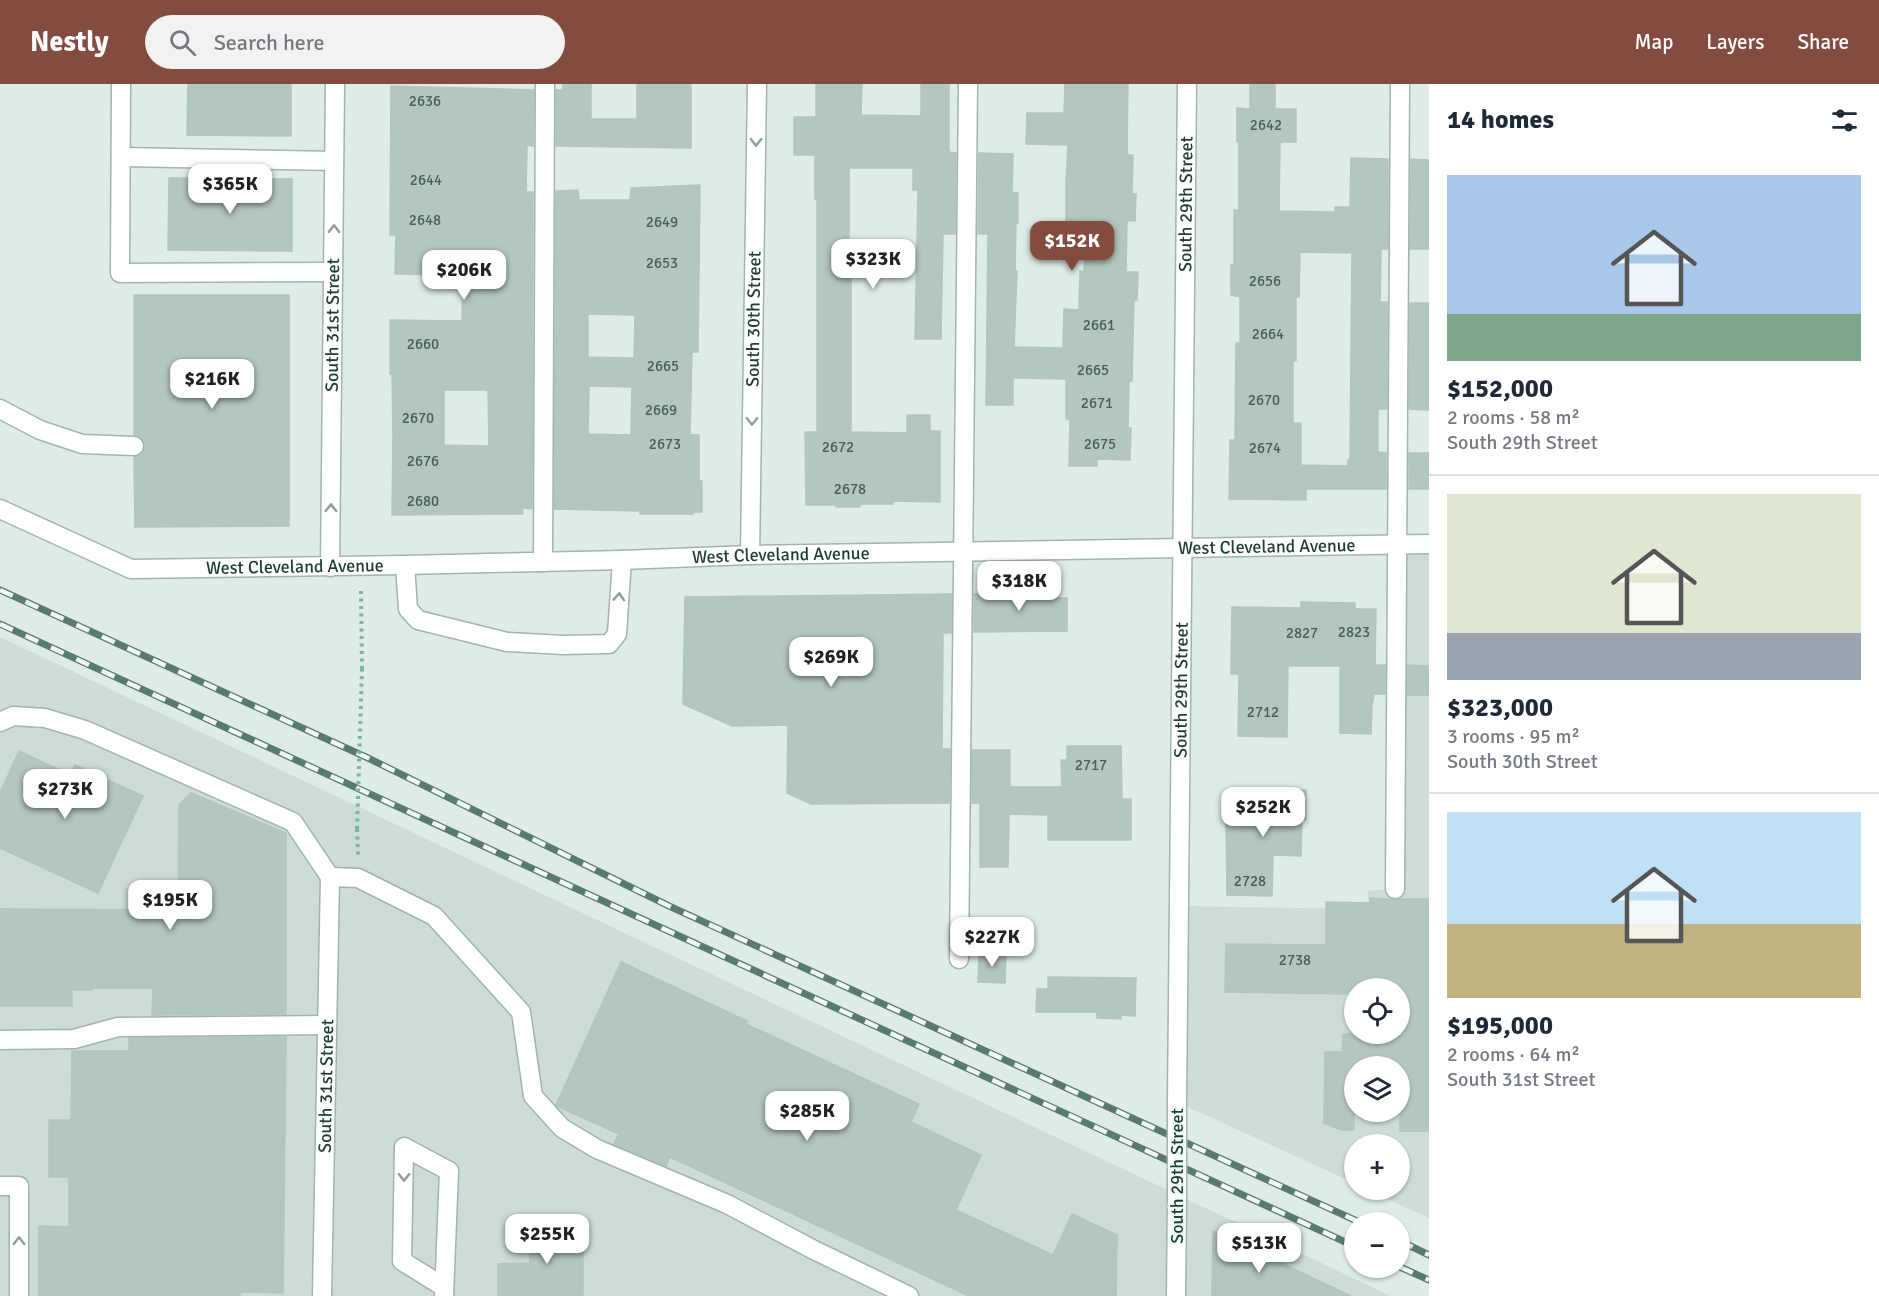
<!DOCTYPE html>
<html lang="en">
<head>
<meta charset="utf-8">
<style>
	:root { --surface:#fff; --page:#f2f2f3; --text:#1f2937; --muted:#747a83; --line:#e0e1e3; --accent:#844b40 }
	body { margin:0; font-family:Signika,sans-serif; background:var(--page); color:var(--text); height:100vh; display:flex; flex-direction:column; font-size:22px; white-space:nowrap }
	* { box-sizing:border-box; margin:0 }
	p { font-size:20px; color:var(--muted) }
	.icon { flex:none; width:33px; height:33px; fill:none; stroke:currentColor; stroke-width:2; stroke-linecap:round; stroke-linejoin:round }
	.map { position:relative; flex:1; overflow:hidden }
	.sheet { display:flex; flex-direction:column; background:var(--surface); width:450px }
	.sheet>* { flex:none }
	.tools { position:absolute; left:1344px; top:894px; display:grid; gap:12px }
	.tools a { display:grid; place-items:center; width:66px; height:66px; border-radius:50%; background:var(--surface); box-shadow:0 2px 4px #0004; font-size:30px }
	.price { position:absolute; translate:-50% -51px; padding:0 14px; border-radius:12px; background:#fff; color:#222; font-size:20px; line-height:39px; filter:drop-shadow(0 2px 3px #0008) }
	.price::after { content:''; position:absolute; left:50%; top:36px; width:18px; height:14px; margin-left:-9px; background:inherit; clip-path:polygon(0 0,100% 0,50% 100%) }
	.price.current { background:var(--accent); color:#fff }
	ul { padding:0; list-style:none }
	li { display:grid; align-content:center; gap:12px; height:318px; padding:0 18px }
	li+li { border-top:2px solid var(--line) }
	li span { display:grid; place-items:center; height:186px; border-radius:0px; color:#555 }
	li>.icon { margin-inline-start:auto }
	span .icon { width:108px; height:108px; fill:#fffc; stroke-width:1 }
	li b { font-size:26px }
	h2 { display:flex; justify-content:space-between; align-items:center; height:72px; padding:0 18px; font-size:26px }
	header { display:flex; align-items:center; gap:36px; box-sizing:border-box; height:84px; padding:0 30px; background:var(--accent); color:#fff }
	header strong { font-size:28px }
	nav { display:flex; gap:33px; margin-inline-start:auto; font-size:21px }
	.search { width:420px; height:54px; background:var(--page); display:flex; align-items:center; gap:15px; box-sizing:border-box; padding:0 21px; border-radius:33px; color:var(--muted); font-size:22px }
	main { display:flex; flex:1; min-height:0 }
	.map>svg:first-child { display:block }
</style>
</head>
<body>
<header>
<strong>Nestly</strong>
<div class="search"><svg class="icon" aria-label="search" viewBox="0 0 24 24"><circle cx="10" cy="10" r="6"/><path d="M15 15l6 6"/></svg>Search here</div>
<nav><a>Map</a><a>Layers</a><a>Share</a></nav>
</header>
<main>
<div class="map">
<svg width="1429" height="1212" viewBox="0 0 1429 1212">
	<rect width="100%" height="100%" fill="#dfece6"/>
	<g fill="#cddcd5" fill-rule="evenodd">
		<path d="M1429 460V1134L1368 1106H1400V1060H1354V1099L1177 1018 1180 822 1369 825 1368 807 1395 804 1398 461ZM1354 904H1400V950H1354ZM1354 982H1400V1028H1354Z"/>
		<path d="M0 553 1391 1212H0Z"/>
	</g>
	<g fill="#b4c7bf" stroke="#b1c6bd" stroke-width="1.5" fill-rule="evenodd">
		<path d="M188 0H291V52L187 51Z"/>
		<path d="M563 0H591V35H637V0H690L691 3V64L556 62V6H563Z"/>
		<path d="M816 0H862L861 31 921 32V0H949V68L956 69 955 150H943L941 255H915L918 106H913V84H849V185H851V348L907 349V331H930V347H940V418L893 417V420H860V423H836V421H806L805 348H817V115H815V71H794V33H816Z"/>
		<path d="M1065 0H1128L1127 71H1133L1132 110H1136L1135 137H1127L1126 188H1138L1137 216H1134L1132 297H1129L1128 344H1131L1130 376 1097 375V382H1069L1070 335H1066V295L1013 294V321H986L988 150H978L979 69 1013 70 1012 109H1018V139H1016L1015 187H1017L1014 263 1063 264 1064 225 1079 226 1080 187H1084L1085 136H1066V98L1068 61 1026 60 1027 29H1064Z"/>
		<path d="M1250 0H1275V25H1296V58H1280L1279 127 1335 128V123H1350L1351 74 1388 75V165H1381L1380 218H1387V325H1378V368L1386 369V405H1306V416L1229 415 1230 356H1235L1236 259H1240V213L1231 211V181H1234V126H1239V58H1237V24L1250 25ZM1300 168 1352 169 1350 376H1348V382L1301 381V339H1293V277H1296V213H1299Z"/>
		<path d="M391 2 534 6 533 62 527 61 526 108H533L532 425 522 424 523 430 392 431 393 351 392 290H390V236L462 237 463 191 395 190 396 151H390ZM444 306H488L489 362 444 361Z"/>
		<path d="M1411 75 1429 76V165H1410Z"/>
		<path d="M169 94 292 95V167L168 166Z"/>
		<path d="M700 101 698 268H692L690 351H699V397H702V428H693V430H640V427L554 425 556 107 578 106 579 116H630L631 104ZM588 230 635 231 634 274 588 273ZM589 302 632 303 631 351 588 350Z"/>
		<path d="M134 211H289V442L135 443 134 373 143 368 145 362 140 353 134 351Z"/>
		<path d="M1410 219H1429V326L1409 325Z"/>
		<rect x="1409" y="369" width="20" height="36"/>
		<path d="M983 508H1042L1054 514H1067V547L974 548V510H983Z"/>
		<path d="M952 510 951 549H943L942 665H950L949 719 811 720 787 709 788 641 732 642 683 620 685 513Z"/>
		<path d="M1301 518 1355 519V525H1376L1375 581H1385V610H1374L1373 618H1372L1371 650 1340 649V582H1288L1287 653 1238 652 1239 590H1231L1232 523 1301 524Z"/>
		<path d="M1408 581 1429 582V611H1407Z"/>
		<path d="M1067 662H1121L1122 715H1131V756H1048V731L1009 730 1008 783H980V719H972V666H1010V703H1062L1061 676H1067Z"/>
		<path d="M19 667 70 691 75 681 143 712 98 809 0 764V709Z"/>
		<path d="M1238 705 1306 706V736H1302L1301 772 1273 771 1272 812 1227 811 1226 740 1238 741Z"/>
		<path d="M191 709 286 749V930L152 931 153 904H92V906H72V922H0V825L178 826 179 721Z"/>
		<path d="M1370 814 1396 816 1401 815H1429V1047H1400V982H1354V1046H1341L1324 1039 1325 968H1342L1343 950H1400V904H1354V910L1225 908 1226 860 1326 861V818L1370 819Z"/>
		<path d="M979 870 1006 871 1005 899 978 898Z"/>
		<path d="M621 878 747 937 746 940 919 1020 911 1038 981 1071 956 1126 1053 1171 1072 1130 1117 1151 1116 1212H969L670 1073 666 1082 614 1060 619 1050 557 1022 556 1021Z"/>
		<path d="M1048 893 1136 894 1135 932 1121 931V935L1097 934V928H1036L1037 905H1048Z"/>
		<path d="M286 953 283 1209 240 1208V1212H39V1142L69 1143V1093H49V1036H71L72 967H129V954Z"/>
		<path d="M529 1141H583V1212H498V1180L530 1179Z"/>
		<path d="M1213 1147 1351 1212H1212Z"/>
	</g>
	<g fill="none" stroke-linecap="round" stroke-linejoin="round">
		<defs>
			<g id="minor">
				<path d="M121 0 120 189 333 188"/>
				<path d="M121 73 334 77"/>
				<path d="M0 325 40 346 82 360 134 362"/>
				<path id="s1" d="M0 425 131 485 405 481 622 476 750 471 1429 460"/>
				<path id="s2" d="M750 471 757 0"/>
				<path d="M543 478 545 0"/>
				<path d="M405 481 408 525 418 536 507 558 564 561 609 560 617 550 622 476"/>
				<path id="s3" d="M330 483 335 0"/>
				<path d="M0 638 13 632 45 634 85 646 293 738 330 793"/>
				<path d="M330 793 358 794 434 832 521 928 533 1012 562 1044 597 1065 727 1120 814 1166 909 1212"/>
				<path d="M1395 805 1400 0"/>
				<path d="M959 875 968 0"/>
				<path d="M0 956 74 955 118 943 327 941"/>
				<path id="s4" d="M1177 1018 1187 0"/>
				<path d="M0 1102H19V1212"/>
				<path id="s5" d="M322 1212 330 793"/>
				<path d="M444 1212 449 1087 404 1063 402 1177 444 1203"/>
				<path d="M1176 1212 1177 1115"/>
			</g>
		</defs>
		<use href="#minor" stroke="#a1b4ad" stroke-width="21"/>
		<g stroke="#7bb4a1" stroke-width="4" stroke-dasharray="3 4.5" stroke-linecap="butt">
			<path d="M361 507 362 585"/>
			<path d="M357 745 358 771"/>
		</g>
		<use href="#minor" stroke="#fff" stroke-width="18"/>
		<defs>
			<g id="rail">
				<path d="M0 506 368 674 669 822 1359 1138"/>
				<path d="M0 540 1354 1162"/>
				<path d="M1400 1157 1429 1171"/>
				<path d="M1400 1183 1429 1196"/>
			</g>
		</defs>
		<use href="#rail" stroke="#587a70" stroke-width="7"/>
		<use href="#rail" stroke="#f0f8f4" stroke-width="4.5" stroke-dasharray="14" stroke-linecap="butt"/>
		<defs>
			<path id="minor-bridge" d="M1177 1018V1115"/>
		</defs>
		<use href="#minor-bridge" stroke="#a1b4ad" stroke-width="21" stroke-linecap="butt"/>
		<path stroke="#7bb4a1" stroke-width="4" stroke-dasharray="3 4.5" stroke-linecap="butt" d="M357 745 362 585"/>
		<use href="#minor-bridge" stroke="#fff" stroke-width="18"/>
	</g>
	<defs><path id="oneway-chevron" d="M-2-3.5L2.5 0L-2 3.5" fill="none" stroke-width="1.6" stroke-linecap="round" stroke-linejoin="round" transform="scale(1.5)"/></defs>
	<g stroke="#8e9e9a">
		<use href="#oneway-chevron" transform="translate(756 58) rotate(91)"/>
		<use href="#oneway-chevron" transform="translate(334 145) rotate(-89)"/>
		<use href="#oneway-chevron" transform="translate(752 337) rotate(91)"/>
		<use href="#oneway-chevron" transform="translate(331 424) rotate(-89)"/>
		<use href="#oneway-chevron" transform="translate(619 513) rotate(-86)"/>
		<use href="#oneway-chevron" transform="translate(404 1093) rotate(91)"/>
		<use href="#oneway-chevron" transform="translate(19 1157) rotate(-90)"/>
	</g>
	<g text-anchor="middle" stroke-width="5" stroke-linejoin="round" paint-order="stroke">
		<g font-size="15" fill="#446058">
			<text x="425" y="22">2636</text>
			<text x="1266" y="46">2642</text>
			<text x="426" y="101">2644</text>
			<text x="425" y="141">2648</text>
			<text x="662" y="143">2649</text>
			<text x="662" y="184">2653</text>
			<text x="1265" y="202">2656</text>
			<text x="1099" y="246">2661</text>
			<text x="1268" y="255">2664</text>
			<text x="423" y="265">2660</text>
			<text x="663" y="287">2665</text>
			<text x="1093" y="291">2665</text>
			<text x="1264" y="321">2670</text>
			<text x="1097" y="324">2671</text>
			<text x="661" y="331">2669</text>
			<text x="418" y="339">2670</text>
			<text x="665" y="365">2673</text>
			<text x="1100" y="365">2675</text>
			<text x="838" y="368">2672</text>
			<text x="1265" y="369">2674</text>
			<text x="423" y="382">2676</text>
			<text x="850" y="410">2678</text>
			<text x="423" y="422">2680</text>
			<text x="1354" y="553">2823</text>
			<text x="1302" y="554">2827</text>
			<text x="1263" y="633">2712</text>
			<text x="1091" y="686">2717</text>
			<text x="1250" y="802">2728</text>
			<text x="1295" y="881">2738</text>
		</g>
		<g font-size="18" fill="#1e3e35" stroke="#f0f8f4">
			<text dy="6" stroke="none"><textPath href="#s4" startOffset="898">South 29th Street</textPath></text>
			<text dy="6" stroke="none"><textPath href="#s2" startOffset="236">South 30th Street</textPath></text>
			<text dy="6" stroke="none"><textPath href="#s3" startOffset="242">South 31st Street</textPath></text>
			<text dy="6" stroke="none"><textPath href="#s1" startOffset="1280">West Cleveland Avenue</textPath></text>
			<text dy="6" stroke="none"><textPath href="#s1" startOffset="794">West Cleveland Avenue</textPath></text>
			<text dy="6" stroke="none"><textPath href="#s1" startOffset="308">West Cleveland Avenue</textPath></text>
			<text dy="6" stroke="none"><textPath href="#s4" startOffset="412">South 29th Street</textPath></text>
			<text dy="6" stroke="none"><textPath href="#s5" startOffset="210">South 31st Street</textPath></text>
			<text transform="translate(1177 1092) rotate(-90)" y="6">South 29th Street</text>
		</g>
	</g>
</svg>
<div class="tools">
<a><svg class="icon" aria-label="locate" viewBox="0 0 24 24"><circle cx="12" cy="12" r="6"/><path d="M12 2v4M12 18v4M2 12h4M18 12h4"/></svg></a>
<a><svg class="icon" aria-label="layers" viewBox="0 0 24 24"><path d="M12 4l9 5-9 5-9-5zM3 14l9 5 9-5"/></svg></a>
<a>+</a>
<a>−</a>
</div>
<b class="price" style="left:230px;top:131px">$365K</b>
<b class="price current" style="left:1072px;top:188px">$152K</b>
<b class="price" style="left:873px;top:206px">$323K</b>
<b class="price" style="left:464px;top:217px">$206K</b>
<b class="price" style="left:212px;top:326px">$216K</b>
<b class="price" style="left:1019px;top:528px">$318K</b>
<b class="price" style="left:831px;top:604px">$269K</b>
<b class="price" style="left:65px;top:736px">$273K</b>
<b class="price" style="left:1263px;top:754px">$252K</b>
<b class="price" style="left:170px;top:847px">$195K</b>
<b class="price" style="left:992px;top:884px">$227K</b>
<b class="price" style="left:807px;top:1058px">$285K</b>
<b class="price" style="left:547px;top:1181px">$255K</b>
<b class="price" style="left:1259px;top:1190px">$513K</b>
</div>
<section class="sheet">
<h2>14 homes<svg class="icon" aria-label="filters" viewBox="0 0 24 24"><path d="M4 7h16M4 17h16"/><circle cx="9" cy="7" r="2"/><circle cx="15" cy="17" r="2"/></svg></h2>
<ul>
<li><span style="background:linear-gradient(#a9c7e8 75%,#7fa58c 0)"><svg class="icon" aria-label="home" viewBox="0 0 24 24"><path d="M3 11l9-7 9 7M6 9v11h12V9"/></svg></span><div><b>$152,000</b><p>2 rooms · 58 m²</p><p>South 29th Street</p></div></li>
<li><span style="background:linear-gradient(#dfe7d0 75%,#9aa5b1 0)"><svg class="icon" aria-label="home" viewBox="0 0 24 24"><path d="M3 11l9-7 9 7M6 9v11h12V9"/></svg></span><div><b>$323,000</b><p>3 rooms · 95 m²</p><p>South 30th Street</p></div></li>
<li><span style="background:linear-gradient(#bfe0f5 60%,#c2b280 0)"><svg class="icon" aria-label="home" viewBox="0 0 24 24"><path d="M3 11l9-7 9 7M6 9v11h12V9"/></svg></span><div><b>$195,000</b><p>2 rooms · 64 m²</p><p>South 31st Street</p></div></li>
</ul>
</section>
</main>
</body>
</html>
